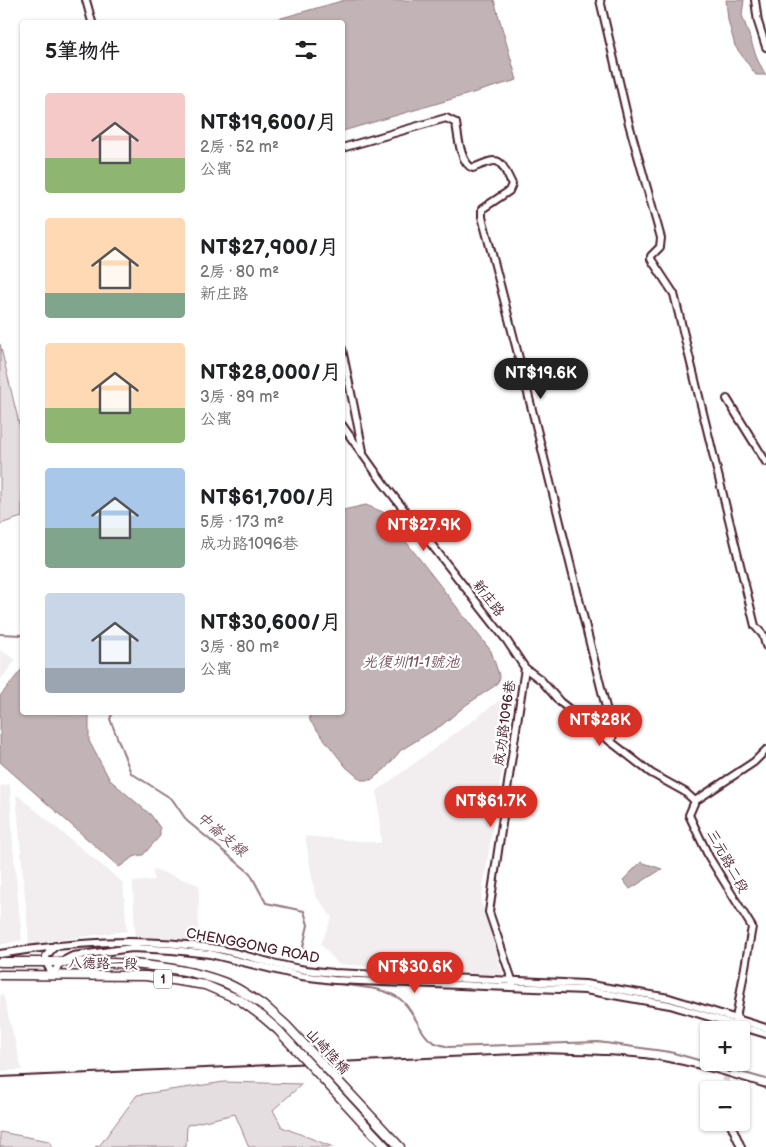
<!DOCTYPE html>
<html lang="zh-TW">
<head>
<meta charset="utf-8">
<style>
	:root { --surface:#fff; --page:#f6f6f6; --text:#202124; --muted:#757577; --accent:#d93025 }
	body { margin:0; font-family:"Balsamiq Sans","LXGW WenKai TC",sans-serif; background:var(--page); color:var(--text); height:100vh; display:flex; flex-direction:column; font-size:19px; white-space:nowrap }
	* { box-sizing:border-box; margin:0 }
	p { font-size:16px; color:var(--muted) }
	.icon { flex:none; width:28px; height:28px; fill:none; stroke:currentColor; stroke-width:2; stroke-linecap:round; stroke-linejoin:round }
	.map { position:relative; flex:1; overflow:hidden }
	.details { position:absolute; left:20px; top:20px; width:325px; height:695px; display:flex; flex-direction:column; background:var(--surface); border-radius:5px; box-shadow:0 1px 4px #0004 }
	.details>* { flex:none }
	.buttons { position:absolute; left:700px; top:1021px; display:grid; gap:10px }
	.buttons a { display:grid; place-items:center; width:50px; height:50px; border-radius:5px; background:var(--surface); box-shadow:0 1px 4px #0004; font-size:25px }
	.price { position:absolute; translate:-50% -42px; padding:0 11px; border-radius:18px; background:var(--accent); color:#fff; font-size:16px; line-height:32px; filter:drop-shadow(0 1px 2px #0008) }
	.price::after { content:''; position:absolute; left:50%; top:30px; width:15px; height:11px; margin-left:-8px; background:inherit; clip-path:polygon(0 0,100% 0,50% 100%) }
	.price.on { background:#222; color:#fff }
	ul { padding:0; list-style:none }
	li { display:flex; align-items:center; gap:15px; height:125px; padding:0 25px }
	li span { display:grid; place-items:center; flex:none; width:140px; height:100px; border-radius:5px; color:#555 }
	li>.icon { margin-inline-start:auto }
	span .icon { width:60px; height:60px; fill:#fffc; stroke-width:1 }
	li b { font-size:21px }
	h2 { display:flex; justify-content:space-between; align-items:center; height:60px; padding:0 25px; font-size:21px }
	.map>svg:first-child { display:block }
</style>
</head>
<body>
<div class="map">
<svg width="766" height="1147" viewBox="0 0 766 1147">
	<rect width="100%" height="100%" fill="#fff"/>
	<filter id="ink" filterUnits="userSpaceOnUse"><feTurbulence type="fractalNoise" baseFrequency=".02" numOctaves="2"/><feDisplacementMap in="SourceGraphic" scale="10" xChannelSelector="R" yChannelSelector="G"/><feConvolveMatrix kernelMatrix="1 2 1 2 8 2 1 2 1" color-interpolation-filters="sRGB"/></filter>
	<g filter="url(#ink)">
		<g fill="#f2eeef">
			<path d="M0 650 16 660 0 680Z"/>
			<path d="M500 700 511 714 481 901 503 976 338 964 321 944 332 917 315 895 305 836 381 843 377 791Z"/>
			<path d="M10 784 13 846 22 940 0 945V786Z"/>
			<path d="M16 794 123 883 127 931 29 944Z"/>
			<path d="M153 869 199 885 198 940 135 936 133 882 154 880Z"/>
			<path d="M3 994 22 1070 0 1071V995Z"/>
		</g>
		<g fill="#e5dee0" stroke="#987e86">
			<path d="M0 344 22 436V517L0 524Z"/>
			<path d="M224 1082 302 1084 273 1110 282 1127 333 1147H249L235 1114 187 1125 186 1147H95L100 1145 137 1095Z"/>
			<path d="M0 1132 49 1141 53 1147H0Z"/>
		</g>
		<g fill="#c1b3b6" stroke="#91787e">
			<path d="M345 0H494L517 80 343 131 342 22H267Z"/>
			<path d="M726 0H744L742 15 758 61 766 75H756L735 46 728 20Z"/>
			<path d="M366 505 383 512 491 651 500 678 496 685 466 705 442 725 401 750 385 769 371 780H361L346 767 310 721 309 713 342 712 343 510Z"/>
			<path d="M22 669V712L89 713V741L110 780 151 815 160 828V836L143 855C132 855 128 862 119 867L0 762V696Z"/>
			<path d="M641 862 662 869 630 889 623 880Z"/>
		</g>
		<g fill="none" stroke-linecap="round" stroke-linejoin="round">
			<g stroke="#91787e" stroke-width="2">
				<path d="M0 634 22 635"/>
				<path d="M113 712 110 719 131 773 172 799 187 821 250 873 266 903 304 911 308 925 303 947 315 961"/>
				<path d="M339 984C358 987 383 987 400 999 414 1009 420 1035 433 1042 437 1044 443 1045 448 1047L598 1042 670 1052 766 1079"/>
			</g>
			<path stroke="#dbd2d5" stroke-width="6" stroke-dasharray="6 3" stroke-linecap="butt" d="M723 1090 729 1068"/>
			<defs>
				<g id="minor">
					<path d="M86 0 92 22"/>
					<path d="M600 0 629 124 661 238 660 247 651 256V259L674 294 755 626 763 635 766 646"/>
					<path d="M755 0 758 22 766 47"/>
					<path d="M342 148 446 118 456 123C458 135 460 164 473 168 501 156 499 158 512 184L509 191 482 209V217C529 389 569 563 613 735L611 742"/>
					<path d="M342 349 363 451"/>
					<path d="M727 399 766 462"/>
					<path d="M342 425 384 484 507 641 525 668 541 680 560 702 651 773 685 792 695 801"/>
					<path d="M55 946 46 956V963L53 974 61 962 73 956 132 948 172 950 210 954 301 976 334 980 585 990 670 1005 766 1034"/>
					<path d="M0 954C72 942 139 937 212 948 242 953 270 964 300 969 311 971 323 972 334 973L585 984 669 998 766 1028"/>
					<path d="M513 983 489 912 525 668"/>
					<path d="M734 1030 752 927 709 857 689 815 695 801 754 762 766 750"/>
					<path d="M729 1068V1062"/>
					<path d="M730 1122 741 1147"/>
				</g>
				<g id="major">
					<path d="M0 962C70 963 157 957 223 982 239 988 254 999 268 1009"/>
					<path d="M0 975 146 976 205 985 240 1000 263 1017"/>
					<path d="M368 1113 400 1147"/>
					<path d="M360 1119 386 1147"/>
				</g>
			</defs>
			<use href="#minor" stroke="#4a1f2b" stroke-width="10"/>
			<use href="#major" stroke="#4a1f2b" stroke-width="11"/>
			<use href="#minor" stroke="#fff" stroke-width="6"/>
			<use href="#major" stroke="#fff" stroke-width="8"/>
			<path stroke="#4a1f2b" stroke-width="2" d="M0 1077 541 1053C580 1054 619 1054 657 1060 694 1066 730 1077 766 1088"/>
			<defs>
				<g id="major-bridge">
					<path d="M268 1009 286 1025 368 1113"/>
					<path d="M263 1017 278 1030 360 1119"/>
				</g>
			</defs>
			<use href="#major-bridge" stroke="#4a1f2b" stroke-width="11" stroke-linecap="butt"/>
			<use href="#major-bridge" stroke="#fff" stroke-width="8"/>
		</g>
	</g>
	<g text-anchor="middle" stroke-width="4.5" stroke-linejoin="round" paint-order="stroke">
		<rect fill="#fff" stroke="#80626b" stroke-width="1" x="154" y="969.5" width="18" height="19" rx="4"/>
		<g font-size="12" font-weight="bold" fill="#4a1f2b">
			<text x="163" y="983">1</text>
		</g>
		<g font-size="14" fill="#4a1f2b" stroke="#fff">
			<text transform="translate(489 598) rotate(52)" y="5">新庄路</text>
			<text transform="translate(504 723) rotate(-82)" y="5">成功路1096巷</text>
			<text transform="translate(728 861) rotate(61)" y="5">三元路二段</text>
			<text transform="translate(253 945) rotate(11)" y="5">CHENGGONG ROAD</text>
			<text transform="translate(103 963) rotate(1)" y="5">八德路一段</text>
			<text transform="translate(328 1051) rotate(47)" y="5">山崎陸橋</text>
		</g>
		<g font-size="15" font-style="italic" fill="#74535c" stroke="#fff">
			<text x="411" y="667">光復圳11-1號池</text>
			<text transform="translate(222 834) rotate(40)" y="5">中崙支線</text>
		</g>
	</g>
</svg>
<div class="buttons">
<a>+</a>
<a>−</a>
</div>
<b class="price on" style="left:541px;top:400px">NT$19.6K</b>
<b class="price" style="left:424px;top:552px">NT$27.9K</b>
<b class="price" style="left:600px;top:747px">NT$28K</b>
<b class="price" style="left:491px;top:828px">NT$61.7K</b>
<b class="price" style="left:415px;top:994px">NT$30.6K</b>
<section class="details">
<h2>5筆物件<svg class="icon" aria-label="filters" viewBox="0 0 24 24"><path d="M4 7h16M4 17h16"/><circle cx="9" cy="7" r="2"/><circle cx="15" cy="17" r="2"/></svg></h2>
<ul>
<li><span style="background:linear-gradient(#f6c9c9 65%,#8fb573 0)"><svg class="icon" aria-label="home" viewBox="0 0 24 24"><path d="M3 11l9-7 9 7M6 9v11h12V9"/></svg></span><div><b>NT$19,600/月</b><p>2房 · 52 m²</p><p>公寓</p></div></li>
<li><span style="background:linear-gradient(#ffd9b3 75%,#7fa58c 0)"><svg class="icon" aria-label="home" viewBox="0 0 24 24"><path d="M3 11l9-7 9 7M6 9v11h12V9"/></svg></span><div><b>NT$27,900/月</b><p>2房 · 80 m²</p><p>新庄路</p></div></li>
<li><span style="background:linear-gradient(#ffd9b3 65%,#8fb573 0)"><svg class="icon" aria-label="home" viewBox="0 0 24 24"><path d="M3 11l9-7 9 7M6 9v11h12V9"/></svg></span><div><b>NT$28,000/月</b><p>3房 · 89 m²</p><p>公寓</p></div></li>
<li><span style="background:linear-gradient(#a9c7e8 60%,#7fa58c 0)"><svg class="icon" aria-label="home" viewBox="0 0 24 24"><path d="M3 11l9-7 9 7M6 9v11h12V9"/></svg></span><div><b>NT$61,700/月</b><p>5房 · 173 m²</p><p>成功路1096巷</p></div></li>
<li><span style="background:linear-gradient(#c9d6e8 75%,#9aa5b1 0)"><svg class="icon" aria-label="home" viewBox="0 0 24 24"><path d="M3 11l9-7 9 7M6 9v11h12V9"/></svg></span><div><b>NT$30,600/月</b><p>3房 · 80 m²</p><p>公寓</p></div></li>
</ul>
</section>
</div>
</body>
</html>
